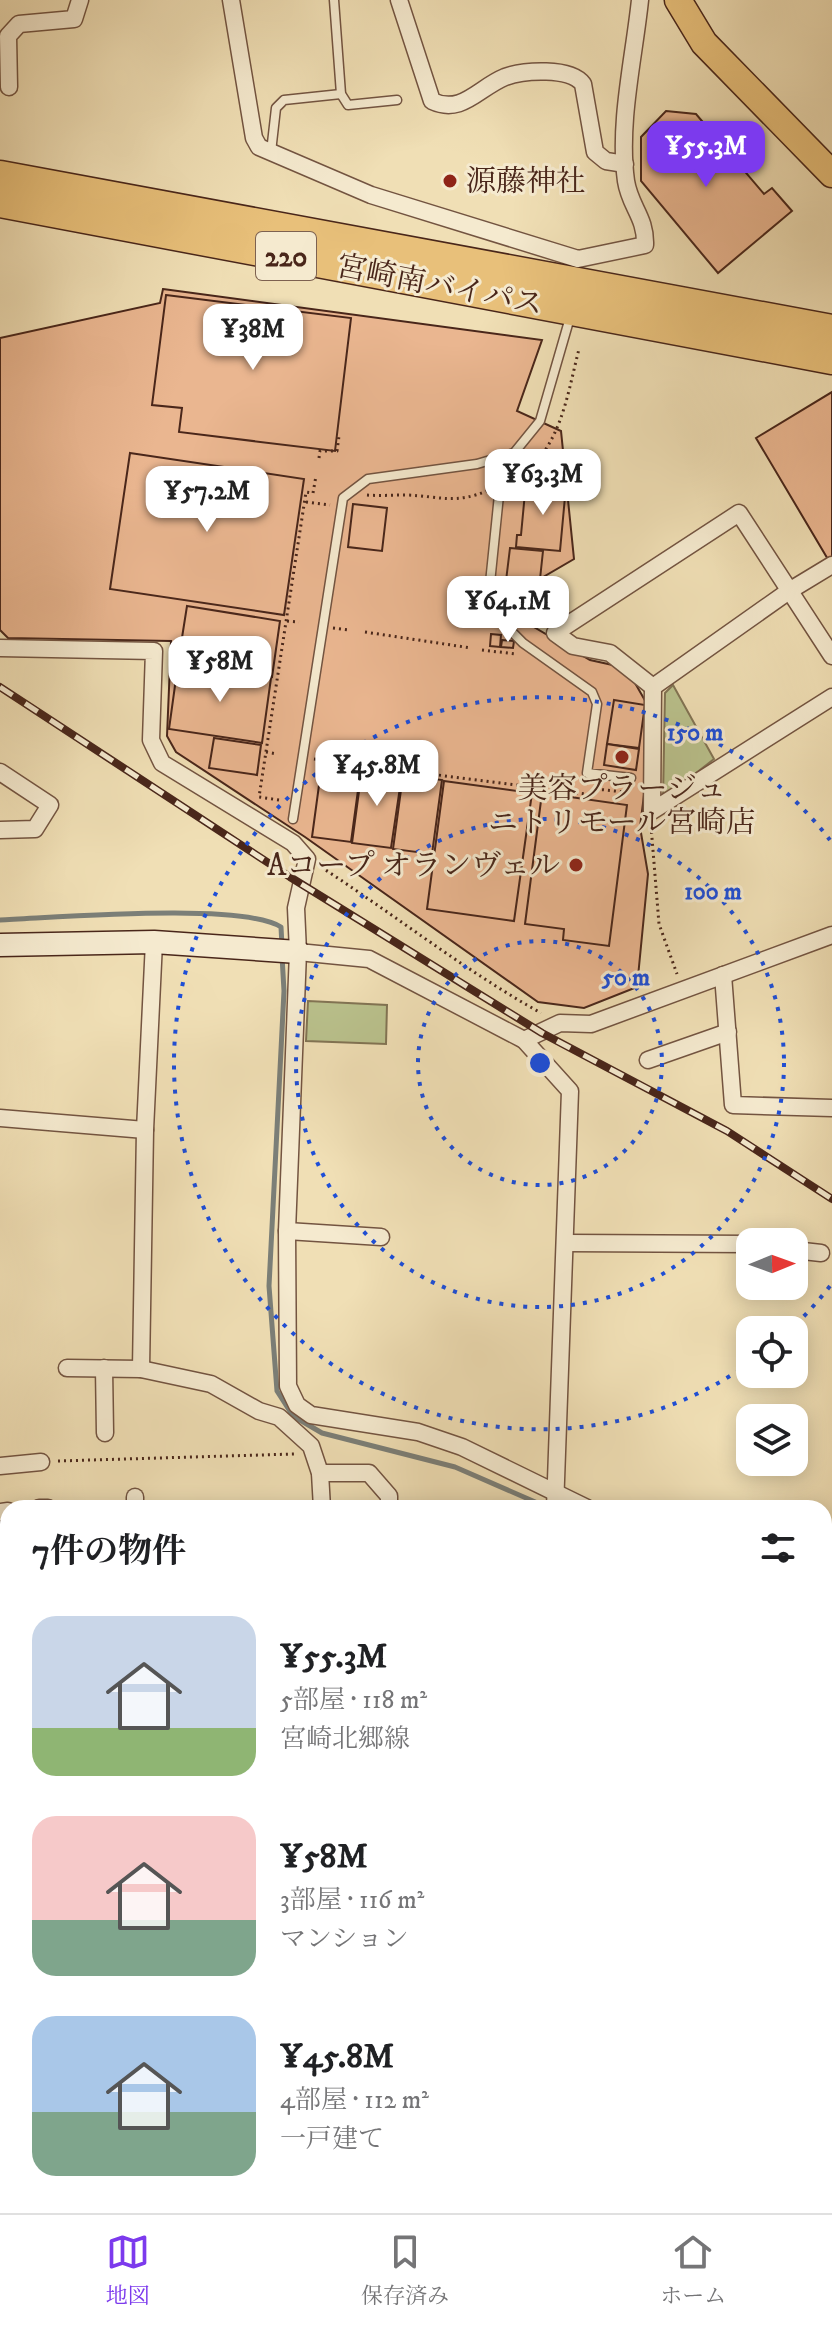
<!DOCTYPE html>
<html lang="ja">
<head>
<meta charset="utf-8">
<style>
	:root { --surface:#fff; --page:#f6f6f6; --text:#202124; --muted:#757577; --line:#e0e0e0; --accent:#7c3aed }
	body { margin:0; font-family:"IM FELL DW Pica","Noto Serif JP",serif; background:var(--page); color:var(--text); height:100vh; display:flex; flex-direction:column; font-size:30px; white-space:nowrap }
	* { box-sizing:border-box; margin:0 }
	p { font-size:26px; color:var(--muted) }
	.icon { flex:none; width:44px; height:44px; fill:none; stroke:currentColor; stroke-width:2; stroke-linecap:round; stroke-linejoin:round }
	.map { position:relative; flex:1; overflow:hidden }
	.drawer { position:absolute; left:0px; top:1500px; width:832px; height:714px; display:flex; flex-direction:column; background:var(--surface); border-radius:24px 24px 0 0; box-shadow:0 4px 20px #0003 }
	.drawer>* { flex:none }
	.needle { width:52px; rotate:89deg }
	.tools { position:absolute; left:736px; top:1228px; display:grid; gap:16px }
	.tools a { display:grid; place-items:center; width:72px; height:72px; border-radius:16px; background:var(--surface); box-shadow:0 4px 20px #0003; font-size:40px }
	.price { position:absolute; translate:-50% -68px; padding:0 18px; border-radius:16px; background:#fff; color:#222; font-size:26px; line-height:52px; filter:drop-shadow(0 2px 4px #0008) }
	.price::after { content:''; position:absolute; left:50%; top:48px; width:24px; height:18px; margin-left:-12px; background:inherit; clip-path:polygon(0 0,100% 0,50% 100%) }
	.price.active { background:var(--accent); color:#fff }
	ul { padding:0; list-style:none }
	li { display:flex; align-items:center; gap:24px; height:200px; padding:0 32px }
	li span { display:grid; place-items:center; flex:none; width:224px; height:160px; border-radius:24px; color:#555 }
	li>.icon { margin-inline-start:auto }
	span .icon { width:96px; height:96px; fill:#fffc; stroke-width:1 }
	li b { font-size:34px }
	h2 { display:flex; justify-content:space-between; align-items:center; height:96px; padding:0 32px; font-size:34px }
	.tabs { display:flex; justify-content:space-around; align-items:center; height:112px; border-top:2px solid var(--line); background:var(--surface); font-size:22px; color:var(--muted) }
	.tabs a { display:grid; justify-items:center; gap:4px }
	.tabs .active { color:var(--accent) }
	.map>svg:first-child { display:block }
</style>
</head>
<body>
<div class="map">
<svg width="832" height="2213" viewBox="0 0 832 2213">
	<rect width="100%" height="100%" fill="#f0dfb5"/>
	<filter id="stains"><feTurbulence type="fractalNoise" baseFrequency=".0025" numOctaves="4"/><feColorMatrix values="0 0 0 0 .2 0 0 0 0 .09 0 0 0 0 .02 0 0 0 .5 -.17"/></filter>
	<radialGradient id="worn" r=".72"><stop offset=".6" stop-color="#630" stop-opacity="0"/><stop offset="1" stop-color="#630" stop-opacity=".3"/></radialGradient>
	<g fill="#bac28d" stroke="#827454" stroke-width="2">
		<path d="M673 685 714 759 663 799 665 693Z"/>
		<path d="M308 1001 387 1005 386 1044 306 1041Z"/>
	</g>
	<path fill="#9dbab7" stroke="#7b7f78" stroke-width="2" d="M8 1521V1589H0V1522Z"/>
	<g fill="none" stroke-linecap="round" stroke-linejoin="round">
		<g stroke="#7b7f78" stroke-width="5">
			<path d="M0 920C54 918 242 902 281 927L282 946"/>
			<path d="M282 956 284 991 269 1286 277 1391 293 1416 322 1433 455 1467 549 1508"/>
			<path d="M824 1619 832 1620"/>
		</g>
	</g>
	<g fill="#eab690" stroke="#49261a" stroke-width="2">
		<path d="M666 111 696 114 764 194 772 188 792 211 718 273 641 181V137Z"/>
		<path d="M163 289 542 340 517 411 561 431 574 559 516 593 534 627 590 660 617 666 631 676 647 704 646 779 640 827 648 874 637 987 584 1008 538 1002 305 837 176 752 167 736 171 641 8 638 0 630V338L160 303Z"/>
		<path d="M166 295 351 318 335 451 179 432 182 408 152 405Z"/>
		<path d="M832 392V559L829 561 756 438Z"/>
		<path d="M130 453 304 479 284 615 110 589Z"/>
		<path d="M526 482 566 486 560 551 516 547 517 535H521Z"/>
		<path d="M353 504 387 508 382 551 348 547Z"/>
		<path d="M510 548 543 551 540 579 528 578 527 584 506 581Z"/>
		<path d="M187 606 280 621 272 677 178 663Z"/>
		<path d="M491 634 501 635 500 647 490 646Z"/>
		<path d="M502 640 514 641 513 648 501 647Z"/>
		<path d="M178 664 271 678 262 743 169 729Z"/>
		<path d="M614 700 645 705 639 748 607 744Z"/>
		<path d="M214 738 261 745 257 775 209 768Z"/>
		<path d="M607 744 639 749 636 770 604 765Z"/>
		<path d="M322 763 361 768 351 842 312 837Z"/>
		<path d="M362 769 402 774 391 848 352 843Z"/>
		<path d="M403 775 442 780 432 854 393 849Z"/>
		<path d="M444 781 532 793 514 921 427 909Z"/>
		<path d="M542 793 627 805 609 946 563 940 564 929 525 924Z"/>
	</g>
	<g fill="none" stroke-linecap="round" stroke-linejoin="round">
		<defs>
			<g id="lane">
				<path d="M334 0 341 94 348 105 397 100"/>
				<path d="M271 152 276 108 284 100 341 94"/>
				<path d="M503 456 490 583 493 607 505 625 523 643 592 692 597 704 587 773 631 778"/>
				<path d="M293 819 343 498 368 479 477 464 514 453 540 421 571 314"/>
				<path d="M824 1815H832"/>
			</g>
			<g id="street">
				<path d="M231 0 254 138 259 147 371 195 578 259 645 245C646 217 630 207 626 181 618 123 634 58 640 0"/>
				<path d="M399 0 432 101C462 115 478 88 505 77 524 70 570 67 583 84L595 152 606 161 625 164"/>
				<path d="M9 87 8 36 19 24 74 19 80 0"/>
				<path d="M832 565 789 591 653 687 652 811 832 697"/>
				<path d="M0 648 154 651 151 740 162 763 293 843 307 859 296 908 298 952 287 1231 288 1386 297 1405 311 1415 418 1432 462 1447 587 1508"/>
				<path d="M653 687 610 653 573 646 555 633 739 513 832 656"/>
				<path d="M0 772 50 805 35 829 0 830"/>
				<path d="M298 952 369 959 524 1040 570 1091 555 1508"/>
				<path d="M723 975 733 1105 832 1108"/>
				<path d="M524 1040 560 1023 591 1024 832 935"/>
				<path d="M648 1060 728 1032"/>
				<path d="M0 1118 145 1130"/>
				<path d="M287 1231 381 1237"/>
				<path d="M567 1243 750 1244"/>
				<path d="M794 1250 821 1253"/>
				<path d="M67 1368 141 1369 211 1384 259 1411 279 1417 311 1446 320 1473 322 1508"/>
				<path d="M104 1368 105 1433"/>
				<path d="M141 1369 145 1130 154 942"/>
				<path d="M0 1466 41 1462"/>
				<path d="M320 1473H369L389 1496V1508"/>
				<path d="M135 1497V1508"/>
				<path d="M39 1508H48"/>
				<path d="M0 1512 8 1511"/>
				<path d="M0 1596 8 1597"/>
				<path d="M824 1603 832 1604"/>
				<path d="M0 1671H8"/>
				<path d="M824 1680 832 1682"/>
				<path d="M0 1753 8 1752"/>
				<path d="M0 1829H8"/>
				<path d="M824 1870H832"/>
				<path d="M824 2144H832"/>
				<path d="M561 2206V2213"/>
				<path d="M803 2206V2213"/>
			</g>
			<path id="secondary" d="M0 945 154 942 298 952"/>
			<path id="primary" d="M678 0 704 43 832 174"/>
			<g id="highway">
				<path d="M0 176 832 330"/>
				<path d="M0 202 832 359"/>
			</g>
		</defs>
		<use href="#lane" stroke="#735441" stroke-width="11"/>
		<use href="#street" stroke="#735441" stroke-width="19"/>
		<use href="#secondary" stroke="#49261a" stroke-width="25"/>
		<use href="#primary" stroke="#49261a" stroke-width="29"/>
		<use href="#highway" stroke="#49261a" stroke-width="33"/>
		<g stroke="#49261a" stroke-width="3" stroke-dasharray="2 4" stroke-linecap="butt">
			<path d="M319 458 320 451H337L339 436"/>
			<path d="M511 482C560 454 566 400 579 349"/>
			<path d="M367 495C380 496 393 495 406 495 439 496 455 505 489 490"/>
			<path d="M306 502 330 505"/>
			<path d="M287 621 299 622"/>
			<path d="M333 628 349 630"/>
			<path d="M365 632 471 648"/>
			<path d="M482 650 516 654"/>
			<path d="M266 752 277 754"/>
			<path d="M314 759 593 795 594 789"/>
			<path d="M596 789 624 792"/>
			<path d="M279 800 259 797 306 492 313 493 316 476"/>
			<path d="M651 826 659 924 677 974"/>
			<path d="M321 867C395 915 464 970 541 1013"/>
			<path d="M58 1461 294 1454"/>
		</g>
		<use href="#lane" stroke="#f5eacf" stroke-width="8"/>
		<use href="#street" stroke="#f5eacf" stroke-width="16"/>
		<use href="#secondary" stroke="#f5eacf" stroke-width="22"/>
		<use href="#primary" stroke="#e8c07a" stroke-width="26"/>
		<use href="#highway" stroke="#e8c07a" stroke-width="30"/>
		<defs>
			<path id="rail" d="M0 687 290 877 542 1033 727 1131 832 1199"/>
		</defs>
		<use href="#rail" stroke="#49261a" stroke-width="8"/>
		<use href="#rail" stroke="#f5eacf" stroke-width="5" stroke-dasharray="15" stroke-linecap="butt"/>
	</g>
	<g fill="none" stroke="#1d4ed8" stroke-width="4" stroke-dasharray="4 8">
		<circle cx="540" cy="1063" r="122"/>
		<circle cx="540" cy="1063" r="244"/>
		<path d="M830 1286A366 366 0 0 1 792 1328M750 1363A366 366 0 1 1 830 840"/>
	</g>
	<g fill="#8f2418" stroke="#f5eacf" stroke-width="3">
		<circle cx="450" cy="181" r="8"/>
		<circle cx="622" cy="757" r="8"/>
		<circle cx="576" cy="865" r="8"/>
	</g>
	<g text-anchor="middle" stroke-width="6" stroke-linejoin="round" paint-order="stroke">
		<rect fill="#f5eacf" stroke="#7d6150" stroke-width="2" x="256" y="232" width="60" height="48" rx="6"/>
		<g font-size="28" font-weight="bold" fill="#49261a">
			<text x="286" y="266">220</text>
		</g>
		<g font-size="30" fill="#49261a" stroke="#f5eacf" text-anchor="start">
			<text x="466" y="191">源藤神社</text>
			<text x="622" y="798" text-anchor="middle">美容プラージュ<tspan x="622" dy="34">ニトリモール宮崎店</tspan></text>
			<text x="560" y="875" text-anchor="end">Aコープ オランヴェル</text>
		</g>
		<g font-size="30" fill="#49261a" stroke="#f5eacf">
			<text transform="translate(440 285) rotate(11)" y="10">宮崎南バイパス</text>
		</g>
	</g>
	<circle cx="540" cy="1063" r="12" fill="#1d4ed8" stroke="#f5eacf" stroke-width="4"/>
	<g font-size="24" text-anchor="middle" font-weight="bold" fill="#1d4ed8" stroke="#f5eacf" stroke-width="6" stroke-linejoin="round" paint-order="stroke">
		<text x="695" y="740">150 m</text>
		<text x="713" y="899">100 m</text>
		<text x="626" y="985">50 m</text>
	</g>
	<rect width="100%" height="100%" filter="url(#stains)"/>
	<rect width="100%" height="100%" fill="url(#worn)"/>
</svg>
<div class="tools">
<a><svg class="needle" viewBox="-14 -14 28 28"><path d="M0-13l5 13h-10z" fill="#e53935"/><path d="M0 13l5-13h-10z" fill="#757577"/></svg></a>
<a><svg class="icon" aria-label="locate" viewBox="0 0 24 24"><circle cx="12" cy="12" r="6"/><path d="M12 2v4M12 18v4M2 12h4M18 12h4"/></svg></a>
<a><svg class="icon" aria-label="layers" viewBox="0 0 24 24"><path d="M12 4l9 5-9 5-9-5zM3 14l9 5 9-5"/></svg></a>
</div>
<b class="price active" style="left:706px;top:189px">¥55.3M</b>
<b class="price" style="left:253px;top:372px">¥38M</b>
<b class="price" style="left:543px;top:517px">¥63.3M</b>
<b class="price" style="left:207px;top:534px">¥57.2M</b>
<b class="price" style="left:508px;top:644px">¥64.1M</b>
<b class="price" style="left:220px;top:704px">¥58M</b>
<b class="price" style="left:377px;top:808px">¥45.8M</b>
<section class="drawer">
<h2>7件の物件<svg class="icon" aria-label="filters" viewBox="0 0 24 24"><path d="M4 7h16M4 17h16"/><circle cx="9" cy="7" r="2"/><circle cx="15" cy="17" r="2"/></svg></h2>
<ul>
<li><span style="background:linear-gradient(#c9d6e8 70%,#8fb573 0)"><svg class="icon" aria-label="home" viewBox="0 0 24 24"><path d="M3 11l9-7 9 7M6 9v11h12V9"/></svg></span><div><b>¥55.3M</b><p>5部屋 · 118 m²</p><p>宮崎北郷線</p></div></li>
<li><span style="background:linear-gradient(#f6c9c9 65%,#7fa58c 0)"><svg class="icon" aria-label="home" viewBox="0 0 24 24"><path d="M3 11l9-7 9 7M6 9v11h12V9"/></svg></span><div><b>¥58M</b><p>3部屋 · 116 m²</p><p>マンション</p></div></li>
<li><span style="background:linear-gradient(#a9c7e8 60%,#7fa58c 0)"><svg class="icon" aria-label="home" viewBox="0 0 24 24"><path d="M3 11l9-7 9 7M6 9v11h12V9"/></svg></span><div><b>¥45.8M</b><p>4部屋 · 112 m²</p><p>一戸建て</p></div></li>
</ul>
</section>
</div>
<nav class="tabs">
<a class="active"><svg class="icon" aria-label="map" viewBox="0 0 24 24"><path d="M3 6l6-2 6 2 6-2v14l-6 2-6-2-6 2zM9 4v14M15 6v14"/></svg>地図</a>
<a><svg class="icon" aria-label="saved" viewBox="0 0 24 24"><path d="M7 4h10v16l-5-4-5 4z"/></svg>保存済み</a>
<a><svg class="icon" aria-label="home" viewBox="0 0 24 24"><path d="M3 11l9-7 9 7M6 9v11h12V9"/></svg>ホーム</a>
</nav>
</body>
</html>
